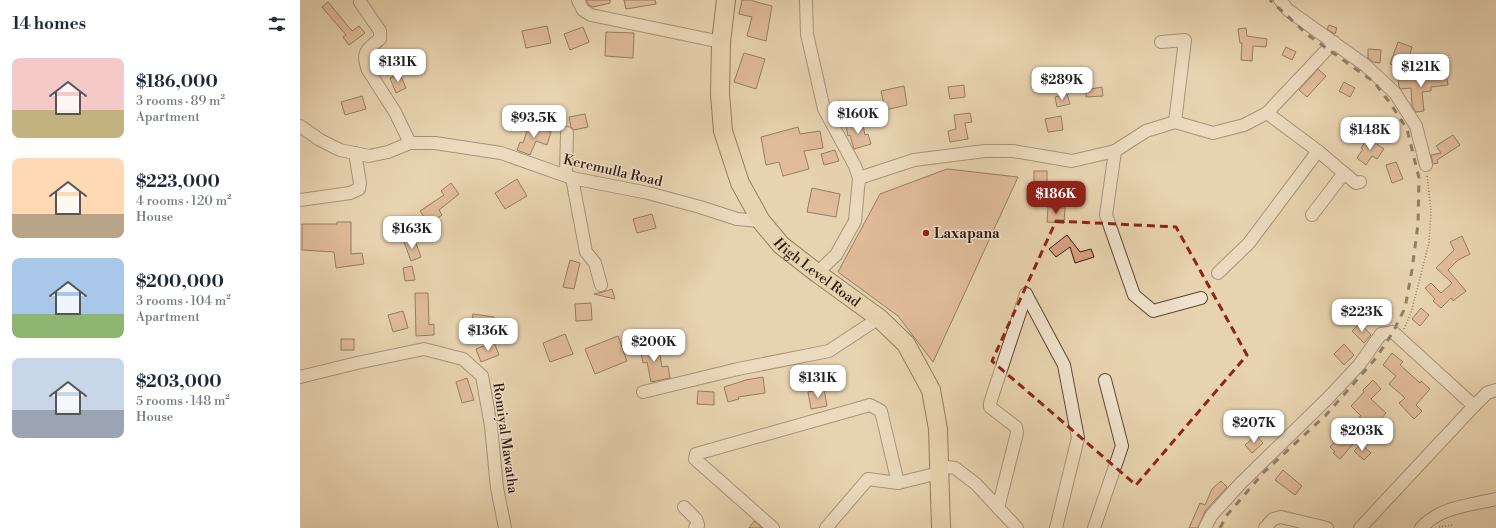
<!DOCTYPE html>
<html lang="en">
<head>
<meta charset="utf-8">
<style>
	:root { --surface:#fff; --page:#f6f6f7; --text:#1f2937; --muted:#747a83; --accent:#8f2418 }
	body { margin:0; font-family:"Libre Bodoni",serif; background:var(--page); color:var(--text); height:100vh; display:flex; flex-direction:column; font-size:15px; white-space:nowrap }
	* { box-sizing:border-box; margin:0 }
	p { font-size:13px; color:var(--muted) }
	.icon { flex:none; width:22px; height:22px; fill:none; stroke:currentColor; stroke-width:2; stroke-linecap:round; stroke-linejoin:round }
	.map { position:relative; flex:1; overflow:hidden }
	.side { display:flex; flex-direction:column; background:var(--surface); width:300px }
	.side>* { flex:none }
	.price { position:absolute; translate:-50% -34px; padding:0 9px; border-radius:8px; background:#fff; color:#222; font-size:13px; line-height:26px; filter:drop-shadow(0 1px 2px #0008) }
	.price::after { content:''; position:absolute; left:50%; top:24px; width:12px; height:9px; margin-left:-6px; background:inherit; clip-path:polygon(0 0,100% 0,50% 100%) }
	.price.current { background:var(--accent); color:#fff }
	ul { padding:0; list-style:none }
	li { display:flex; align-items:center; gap:12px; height:100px; padding:0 12px }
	li span { display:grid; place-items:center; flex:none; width:112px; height:80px; border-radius:8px; color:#555 }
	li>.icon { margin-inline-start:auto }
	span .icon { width:48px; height:48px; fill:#fffc; stroke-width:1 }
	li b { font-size:17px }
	h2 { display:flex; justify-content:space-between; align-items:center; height:48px; padding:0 12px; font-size:17px }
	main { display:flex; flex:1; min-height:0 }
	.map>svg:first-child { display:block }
</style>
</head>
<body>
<main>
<section class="side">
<h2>14 homes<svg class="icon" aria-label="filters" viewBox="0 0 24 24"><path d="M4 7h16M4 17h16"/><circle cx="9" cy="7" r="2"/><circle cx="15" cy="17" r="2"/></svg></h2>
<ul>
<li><span style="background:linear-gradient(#f6c9c9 65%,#c2b280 0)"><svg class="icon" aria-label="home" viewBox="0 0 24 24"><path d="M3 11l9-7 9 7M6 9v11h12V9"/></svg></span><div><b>$186,000</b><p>3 rooms · 89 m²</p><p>Apartment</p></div></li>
<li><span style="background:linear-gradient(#ffd9b3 70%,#b9a48a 0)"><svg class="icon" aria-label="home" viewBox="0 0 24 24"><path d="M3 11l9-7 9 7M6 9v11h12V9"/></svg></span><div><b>$223,000</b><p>4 rooms · 120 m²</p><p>House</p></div></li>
<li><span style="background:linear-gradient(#a9c7e8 70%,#8fb573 0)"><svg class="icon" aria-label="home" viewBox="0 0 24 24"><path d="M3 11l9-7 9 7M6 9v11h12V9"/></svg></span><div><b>$200,000</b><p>3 rooms · 104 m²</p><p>Apartment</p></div></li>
<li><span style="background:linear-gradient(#c9d6e8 65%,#9aa5b1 0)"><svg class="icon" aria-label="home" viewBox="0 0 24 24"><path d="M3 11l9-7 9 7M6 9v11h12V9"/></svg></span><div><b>$203,000</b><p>5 rooms · 148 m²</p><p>House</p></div></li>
</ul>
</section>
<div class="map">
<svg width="1196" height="528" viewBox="0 0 1196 528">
	<rect width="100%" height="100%" fill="#e8d3b0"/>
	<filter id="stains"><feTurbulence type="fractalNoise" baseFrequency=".005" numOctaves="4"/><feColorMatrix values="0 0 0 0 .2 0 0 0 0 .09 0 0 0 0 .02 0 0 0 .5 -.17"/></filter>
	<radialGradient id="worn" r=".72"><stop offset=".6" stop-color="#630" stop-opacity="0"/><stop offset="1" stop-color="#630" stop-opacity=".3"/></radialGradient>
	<g fill="#d9a182" stroke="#2e170e">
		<path d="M286 0H310V3L293 7 289 5Z"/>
		<path d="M324 0H355L356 4 326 9Z"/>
		<path d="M442 0H453V1L472 6 466 41 447 36 452 17 439 14Z"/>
		<path d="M28 2 52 31 59 26 65 33 49 45 43 37 46 35 22 7Z"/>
		<path d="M1029 25 1037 28 1035 34 1027 29Z"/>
		<path d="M247 26 251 43 226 48 222 31Z"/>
		<path d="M283 27 289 42 270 50 264 34Z"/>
		<path d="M946 28 947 36 967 39 966 47 953 46 952 61 941 60 942 43H940L938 29Z"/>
		<path d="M306 32 334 33 333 58 305 56Z"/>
		<path d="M1098 42 1112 47 1105 70 1090 64Z"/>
		<path d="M986 47 996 52 992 60 982 55Z"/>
		<path d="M1068 49 1081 50 1080 63 1073 62 1068 58Z"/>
		<path d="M444 53 465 59 456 89 434 82Z"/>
		<path d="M755 68 764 71 760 84 751 81Z"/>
		<path d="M1018 69 1026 76 1007 97 999 90Z"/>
		<path d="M100 74 106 88 96 93 90 78Z"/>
		<path d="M1146 74 1148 85 1131 87V91L1122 92 1124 111 1116 112 1112 106 1111 88 1101 89 1099 87 1098 79 1129 75V77Z"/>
		<path d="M1044 82 1055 88 1050 97 1039 91Z"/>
		<path d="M664 85 665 97 650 99 648 87Z"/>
		<path d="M604 86 607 105 585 110 581 91Z"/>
		<path d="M802 87 803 96 786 97V90Z"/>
		<path d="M767 94 770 104 757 107 755 97Z"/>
		<path d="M62 96 66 109 45 115 41 102Z"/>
		<path d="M670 113 672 122 665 123 668 139 650 142 648 131 656 129 654 115Z"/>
		<path d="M285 114 288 127 274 130 271 127 269 117Z"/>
		<path d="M761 116 763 130 748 132 745 119Z"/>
		<path d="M562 121 565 135 568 134 571 144 554 149 550 135 548 136 546 125Z"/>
		<path d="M229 125 251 132 247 145 236 141 230 155 217 150 220 142 223 143Z"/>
		<path d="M498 127 500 134 520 131 523 148 504 151 509 169 483 176 479 162 466 165 461 137Z"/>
		<path d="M1153 135 1160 145 1137 160 1138 163 1133 164 1131 155 1141 153 1136 146Z"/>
		<path d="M1068 138 1084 149 1077 159 1072 156 1066 165 1057 158 1063 149 1061 148Z"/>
		<path d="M535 150 539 161 524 165 521 154Z"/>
		<path d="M1096 162 1103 179 1092 183 1086 165Z"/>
		<path d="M647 169 718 177 633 362 598 316 538 272 580 194Z"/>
		<rect x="734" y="171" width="13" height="22"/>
		<path d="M217 179 227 196 205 209 195 193Z"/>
		<path d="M151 183 159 194 139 210 142 215 129 224 120 211 144 195 141 191Z"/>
		<path d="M512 188 540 194 536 217 507 212Z"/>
		<path d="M748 207 765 208 764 223 747 222Z"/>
		<path d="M352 214 356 228 337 233 333 219Z"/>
		<path d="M37 222H51V254L62 253 64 264 36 268 34 252 2 250V224H37Z"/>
		<path d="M767 235 780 252 791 249 794 257 775 263 770 247 756 257 749 249Z"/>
		<path d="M1162 236 1170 254 1158 260 1148 270 1166 291 1153 301 1151 298 1141 308 1133 301 1135 299 1125 288 1131 283 1141 293 1152 283 1136 268 1154 250 1150 242Z"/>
		<path d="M114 238 121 257 111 261 104 242Z"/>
		<path d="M270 260 280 263 274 289 263 287Z"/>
		<path d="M112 266 115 280 105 281 103 268Z"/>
		<path d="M312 289 315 299 294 294 303 292Z"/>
		<path d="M115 293H128L129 325 134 324V335L116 336Z"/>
		<path d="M291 303 292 320 276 321 275 304Z"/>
		<path d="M1121 308 1129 315 1120 326 1112 319Z"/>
		<path d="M103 311 108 328 93 332 88 315Z"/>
		<path d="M173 314 194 317 192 330 171 326Z"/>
		<path d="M1060 323 1071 335 1064 343 1052 331Z"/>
		<path d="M265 334 273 354 250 362 243 343Z"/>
		<path d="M318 336 327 361 295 374 285 349Z"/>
		<rect x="41" y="339" width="13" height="11"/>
		<path d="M194 342 199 355 181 362 176 349Z"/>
		<path d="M358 343 362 367 368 366 370 378 351 382 347 362 343 363 340 346Z"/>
		<path d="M1044 344 1054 355 1044 365 1034 354Z"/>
		<path d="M1092 353 1103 362 1100 365 1120 383 1121 381 1130 389 1116 405 1122 411 1114 419 1099 403 1105 398 1089 384 1096 376 1083 365Z"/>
		<path d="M463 377 465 393 438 397 439 399 428 402 424 387 446 380Z"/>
		<path d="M167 378 174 400 162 403 156 382Z"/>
		<path d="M1073 380 1081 389 1071 399 1086 413 1072 429 1059 417 1061 416 1051 406 1064 392 1063 390Z"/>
		<path d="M524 389 527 406 511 409 508 392Z"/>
		<path d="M398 391 414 392V405L397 404Z"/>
		<path d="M975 415 982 422 973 431 966 423Z"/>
		<path d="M1042 434 1053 444 1040 459 1033 453 1035 452 1030 447Z"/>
		<path d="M956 435 963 443 952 453 945 445Z"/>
		<path d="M1061 444 1071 453 1064 460 1054 451Z"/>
		<path d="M983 470 1002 486 995 495 975 480Z"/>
		<path d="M921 481 927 487 905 511 898 528H889L900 503 905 505 912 489Z"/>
		<path d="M454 521 462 528H449Z"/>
	</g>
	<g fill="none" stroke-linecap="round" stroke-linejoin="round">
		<defs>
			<g id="minor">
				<path d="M278 0 283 10 291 15 421 42"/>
				<path d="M506 0 507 34 524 109 555 166 559 178 555 221 536 255 517 273"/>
				<path d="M980 0 988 10 1065 65 1095 93 1116 126 1126 165"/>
				<path d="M60 2 80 31V39C67 49 61 52 68 70L95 112 110 143"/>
				<path d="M861 42 885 40 875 122"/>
				<path d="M0 126 20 140 40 150 69 156 88 152 110 143H135L201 153 272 178 348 193 400 207 437 219 461 221"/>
				<path d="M815 151 806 215 834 295 853 311 901 298"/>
				<path d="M1044 173 1056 183 1060 182"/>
				<path d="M266 175 267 133"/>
				<path d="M272 178 286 252 295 263 301 285"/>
				<path d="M559 178 614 160 685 151H713L772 161 815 151 846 131 875 122 913 133 944 125 967 113 1034 42"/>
				<path d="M0 200 50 193 59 189 60 183 55 153"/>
				<path d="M1012 215 1044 173 1018 151"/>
				<path d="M918 273 949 243 1018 151 967 113"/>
				<path d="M726 294 764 365 778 438 756 528"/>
				<path d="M0 377 57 363 124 349 163 359 182 376 191 426 197 488 205 528"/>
				<path d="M343 392 438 369 529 351 579 318"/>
				<path d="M1174 406 1187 393 1196 390"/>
				<path d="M639 466 655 468 676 484 717 528"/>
				<path d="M384 507 396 519 398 525 395 528"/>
				<path d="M698 508 717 433 716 427 690 407V403L726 294"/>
				<path d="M473 528 395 459 396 454 570 405 581 411 598 483"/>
				<path d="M526 528 568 479 598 483 639 473"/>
				<path d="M794 528 822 446 805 380"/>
				<path d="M905 528 911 516 940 484 1029 397 1059 365 1081 334 1093 332 1174 406 1060 528"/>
				<path d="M965 528 973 519 981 517 1027 528"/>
				<path d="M1121 528C1140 507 1170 505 1196 499"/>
			</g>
			<g id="highway">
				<path id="s1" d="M426 0 421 42 420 94 423 131 440 183 461 221 481 245 517 273 579 318 606 344 631 390 638 429 641 528"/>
			</g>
		</defs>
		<use href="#minor" stroke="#5c4636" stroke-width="14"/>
		<use href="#highway" stroke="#2e170e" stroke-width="20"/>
		<g stroke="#2e170e" stroke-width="1.5" stroke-dasharray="1 2" stroke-linecap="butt">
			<path d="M1104 329 1111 313 1129 243 1131 211 1127 174"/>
			<path d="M1139 527 1152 525"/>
		</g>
		<use href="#minor" stroke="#f0e2cc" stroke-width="12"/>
		<use href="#highway" stroke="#e8d3b0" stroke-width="18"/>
		<path stroke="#2e170e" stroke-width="3" stroke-dasharray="7 7" stroke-linecap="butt" d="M920 528 927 515 964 472 1026 415 1076 358 1093 332 1105 308 1112 270 1118 224 1119 178 1107 129 1090 103 1074 82 1008 35 970 0"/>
	</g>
	<path d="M0 0H1196V528H0ZM756 221 876 227 947 355 836 485 692 361Z" fill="#e8d3b0" fill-opacity=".55" fill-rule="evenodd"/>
	<path fill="none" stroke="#8f2418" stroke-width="3" stroke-dasharray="8 5" stroke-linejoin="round" d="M756 221 876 227 947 355 836 485 692 361Z"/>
	<circle fill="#8f2418" stroke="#f0e2cc" stroke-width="1.5" cx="626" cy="233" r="4"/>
	<g text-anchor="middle" stroke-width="3" stroke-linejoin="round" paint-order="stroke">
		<g font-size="14" fill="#2e170e" stroke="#f0e2cc">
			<text transform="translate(313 170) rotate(13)" y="5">Keremulla Road</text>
			<text dy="5" stroke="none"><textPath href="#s1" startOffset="306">High Level Road</textPath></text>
			<text transform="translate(206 438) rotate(82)" y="5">Romiyal Mawatha</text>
		</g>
		<g font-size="14" font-weight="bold" fill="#2e170e" stroke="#f0e2cc" text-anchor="start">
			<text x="634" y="238">Laxapana</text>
		</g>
	</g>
	<rect width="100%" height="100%" filter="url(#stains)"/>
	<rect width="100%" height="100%" fill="url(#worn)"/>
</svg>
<b class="price" style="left:98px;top:83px">$131K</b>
<b class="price" style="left:1121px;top:88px">$121K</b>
<b class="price" style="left:762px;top:101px">$289K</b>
<b class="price" style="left:558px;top:135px">$160K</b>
<b class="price" style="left:234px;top:139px">$93.5K</b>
<b class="price" style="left:1070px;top:151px">$148K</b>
<b class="price current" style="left:756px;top:215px">$186K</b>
<b class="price" style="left:112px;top:250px">$163K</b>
<b class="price" style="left:1062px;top:333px">$223K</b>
<b class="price" style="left:188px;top:352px">$136K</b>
<b class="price" style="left:354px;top:363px">$200K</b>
<b class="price" style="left:518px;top:399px">$131K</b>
<b class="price" style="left:954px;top:444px">$207K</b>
<b class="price" style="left:1062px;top:452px">$203K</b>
</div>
</main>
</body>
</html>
